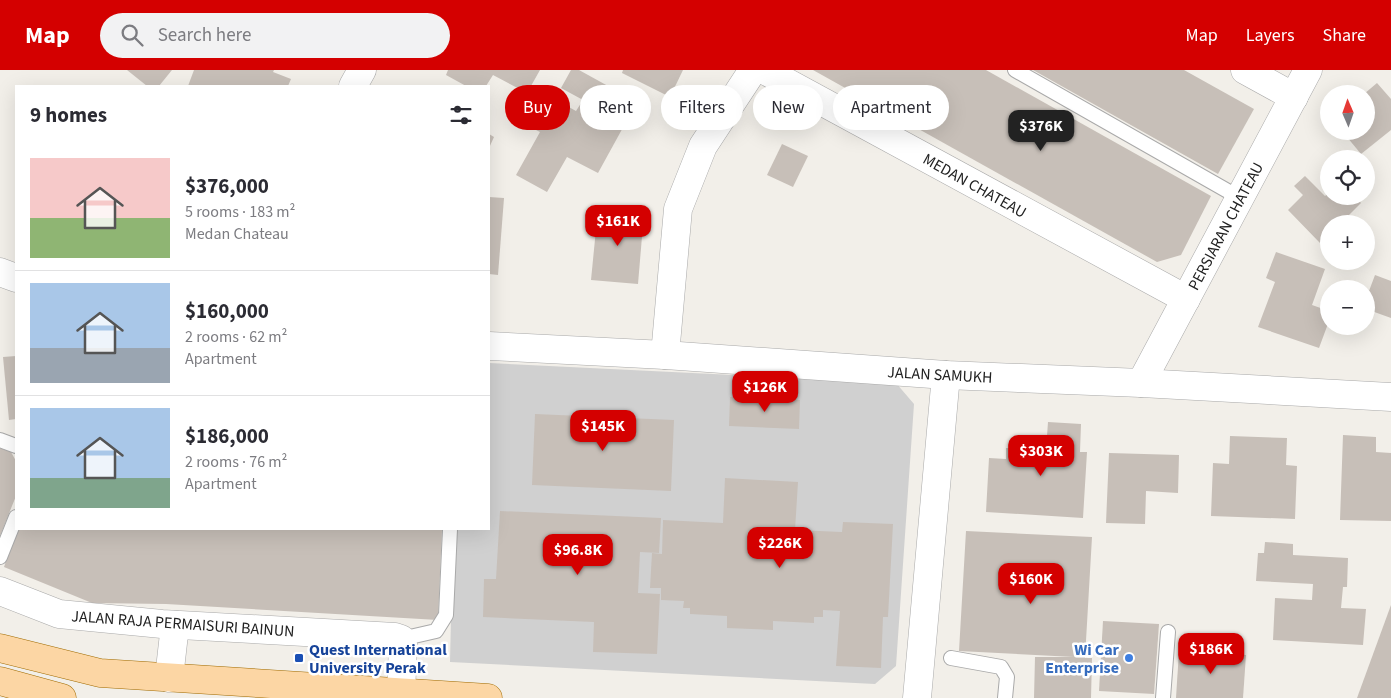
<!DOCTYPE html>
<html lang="en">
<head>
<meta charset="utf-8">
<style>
	:root { --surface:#fff; --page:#f2f2f3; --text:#2b2b33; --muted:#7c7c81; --line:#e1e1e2; --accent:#d40000 }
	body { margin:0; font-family:"Source Sans 3",sans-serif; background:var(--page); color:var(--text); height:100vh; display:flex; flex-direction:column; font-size:19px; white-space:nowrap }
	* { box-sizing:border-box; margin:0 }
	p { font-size:16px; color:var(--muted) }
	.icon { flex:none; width:28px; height:28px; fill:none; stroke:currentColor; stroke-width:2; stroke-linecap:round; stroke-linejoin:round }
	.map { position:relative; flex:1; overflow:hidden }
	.details { position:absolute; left:15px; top:15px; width:475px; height:445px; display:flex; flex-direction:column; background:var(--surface); border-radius:0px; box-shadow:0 5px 20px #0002 }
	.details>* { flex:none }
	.guide { position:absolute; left:505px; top:15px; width:475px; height:45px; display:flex; gap:10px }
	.needle { width:32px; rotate:358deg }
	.buttons { position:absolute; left:1320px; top:15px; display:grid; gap:10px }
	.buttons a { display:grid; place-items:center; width:55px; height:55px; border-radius:50%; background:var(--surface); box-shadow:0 5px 20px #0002; font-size:25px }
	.price { position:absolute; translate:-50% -42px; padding:0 11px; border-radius:10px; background:var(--accent); color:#fff; font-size:16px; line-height:32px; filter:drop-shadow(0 1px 2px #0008) }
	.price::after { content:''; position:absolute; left:50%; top:30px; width:15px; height:11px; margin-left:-8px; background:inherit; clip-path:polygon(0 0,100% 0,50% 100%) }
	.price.current { background:#222; color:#fff }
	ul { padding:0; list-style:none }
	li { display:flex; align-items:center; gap:15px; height:125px; padding:0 15px }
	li+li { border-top:1px solid var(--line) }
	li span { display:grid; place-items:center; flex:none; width:140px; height:100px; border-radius:0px; color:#555 }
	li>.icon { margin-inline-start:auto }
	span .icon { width:60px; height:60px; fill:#fffc; stroke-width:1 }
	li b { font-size:21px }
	h2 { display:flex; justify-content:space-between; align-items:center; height:60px; padding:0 15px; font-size:21px }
	.chip { padding:0 18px; border-radius:22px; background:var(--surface); box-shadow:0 5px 20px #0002; font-size:18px; line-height:45px }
	.chip.current { background:var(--accent); color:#fff }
	header { display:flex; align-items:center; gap:30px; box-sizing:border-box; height:70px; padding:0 25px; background:var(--accent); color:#fff }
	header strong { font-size:24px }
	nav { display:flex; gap:28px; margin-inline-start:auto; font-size:18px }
	.search { width:350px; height:45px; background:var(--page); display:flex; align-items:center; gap:12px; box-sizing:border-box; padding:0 18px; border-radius:28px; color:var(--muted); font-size:19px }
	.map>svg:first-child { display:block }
</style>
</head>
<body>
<header>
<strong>Map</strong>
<div class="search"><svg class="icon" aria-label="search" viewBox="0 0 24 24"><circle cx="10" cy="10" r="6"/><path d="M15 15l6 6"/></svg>Search here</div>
<nav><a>Map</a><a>Layers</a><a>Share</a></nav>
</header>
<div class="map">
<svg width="1391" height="628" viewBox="0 0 1391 628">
	<rect width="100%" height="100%" fill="#f2efe9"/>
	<path fill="#d0d0d0" d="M489 293 896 313 914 334 896 596 875 614 450 592 453 459H489Z"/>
	<g fill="#c7bfb8">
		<path d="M127 0H172L159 16H147Z"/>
		<path d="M194 0H274L273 2 291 9 288 16H188Z"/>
		<path d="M448 0H540L527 23 493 5 486 16H466L446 5Z"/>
		<path d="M571 0H579L637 32 598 103 567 87 547 122 516 105 540 62 528 56 545 24 576 41 583 30 561 18Z"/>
		<path d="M623 0H683L670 27 622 3Z"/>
		<path d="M813 0H986L1211 126 1181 185 1157 192Z"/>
		<path d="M1033 0H1184L1254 39 1218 104Z"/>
		<path d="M1377 13 1391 29V60L1361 84 1342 61H1366V24H1364Z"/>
		<path d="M1353 18 1358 24H1347Z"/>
		<path d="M489 64 494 67 489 78Z"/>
		<path d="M782 74 808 86 793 117 767 105Z"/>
		<path d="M1305 106 1325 126 1329 123V126H1355L1361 133 1340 154H1329V164L1320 173 1288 140 1303 125 1294 116Z"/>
		<path d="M489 127 504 128 498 205 489 204Z"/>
		<path d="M598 139 644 143 638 214 591 210Z"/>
		<path d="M1276 182 1325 199 1312 235 1329 241V251L1319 278 1258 257 1275 212 1266 208Z"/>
		<path d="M1375 205 1391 211V248L1366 239V229Z"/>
		<path d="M16 286V349L9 350 3 287Z"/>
		<path d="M730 327 800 330 799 359 729 356Z"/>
		<path d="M535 344 674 350 671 421 532 415Z"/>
		<path d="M1048 352 1081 354 1080 382H1087L1083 448 986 442 989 388 1006 389V378L1046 380Z"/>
		<path d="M1343 365 1376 367V382L1391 383V451L1340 450Z"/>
		<path d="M1230 366 1287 368 1286 395 1297 396 1295 449 1211 446 1213 393 1229 394Z"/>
		<path d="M0 378 11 382 16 391V426L0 466Z"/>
		<path d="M1109 383 1179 385 1178 423 1146 421 1145 454 1106 453Z"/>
		<path d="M725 408 798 412 795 460 842 462 843 452 893 454 888 547H883L881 598 836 596 840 541 823 540V547H814V553L773 551V560L727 558V546L690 544V538H683L684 531 661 530V518H650L652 483 662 484 663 450 723 453Z"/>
		<path d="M500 441 661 448 659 483 640 482 638 523 660 524 657 584 593 582 594 552 483 547 484 509H496Z"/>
		<path d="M17 459H442L438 550 166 534 92 533 4 497Z"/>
		<path d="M966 461 1092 467 1085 588H1092L1091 628H1034L1035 587H1074L959 581Z"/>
		<path d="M1265 472 1293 474V485L1348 488 1347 517H1343L1341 538 1366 539 1363 575 1273 570 1275 528 1312 530 1313 514 1256 511 1258 483H1264Z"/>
		<path d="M1391 535V628H1357Z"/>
		<path d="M1103 551 1159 554 1154 624 1099 621Z"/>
		<path d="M1179 581 1246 585 1243 628H1176Z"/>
	</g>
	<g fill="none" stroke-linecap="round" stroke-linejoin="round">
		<defs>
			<g id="lane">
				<path d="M1015 0 1240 128"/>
				<path d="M0 370 16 376"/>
				<path d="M0 487 16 447"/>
				<path d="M401 569 436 561 446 545 450 459"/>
				<path d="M951 588 1001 597 1007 607 1005 628"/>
				<path d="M1163 628 1168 562"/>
			</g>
			<g id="street">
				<path d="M764 0 1186 229"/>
				<path d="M1245 0 1294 27"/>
				<path d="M353 16 362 0"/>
				<path d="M0 202 16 208"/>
				<path d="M489 276 665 285 946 305 1141 313 1391 327"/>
				<path d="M665 285 678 139 703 76 753 0"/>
				<path d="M1141 313 1308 0"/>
				<path d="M0 521 59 544 162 554 395 567 401 569 403 575 401 624"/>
				<path d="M169 608 175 555"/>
				<path d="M917 628 946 305"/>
			</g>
			<g id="primary">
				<path d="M0 578 100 603 488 628"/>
				<path d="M0 611 62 628"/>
			</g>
		</defs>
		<use href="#lane" stroke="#a9a9a9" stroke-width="16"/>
		<use href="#street" stroke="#a9a9a9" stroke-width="29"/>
		<use href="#primary" stroke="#a06b00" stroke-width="29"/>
		<use href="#lane" stroke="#fff" stroke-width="14"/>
		<use href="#street" stroke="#fff" stroke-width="28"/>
		<use href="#primary" stroke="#fcd6a4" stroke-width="28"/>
	</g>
	<rect fill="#1a4fb4" stroke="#fff" stroke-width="2" x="294" y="583" width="10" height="10" rx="2.5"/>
	<circle fill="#3f7fe0" stroke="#fff" stroke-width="2" cx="1129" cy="588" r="5"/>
	<g text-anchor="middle" stroke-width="5" stroke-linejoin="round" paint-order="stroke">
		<g font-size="16" fill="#222" stroke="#fff">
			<text transform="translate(975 115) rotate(29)" y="6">MEDAN CHATEAU</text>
			<text transform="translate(1225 156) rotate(-62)" y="6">PERSIARAN CHATEAU</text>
			<text transform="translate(940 304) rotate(3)" y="6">JALAN SAMUKH</text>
			<text transform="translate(183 553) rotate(4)" y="6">JALAN RAJA PERMAISURI BAINUN</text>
		</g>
		<g font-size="16" font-weight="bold" fill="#164399" stroke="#fff" text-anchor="start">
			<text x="309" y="585">Quest International<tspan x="309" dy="18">University Perak</tspan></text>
		</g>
		<g font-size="16" font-weight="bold" fill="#366cbe" stroke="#fff" text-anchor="end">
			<text x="1119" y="585">Wi Car<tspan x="1119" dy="18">Enterprise</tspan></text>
		</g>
	</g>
</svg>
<div class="buttons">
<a><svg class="needle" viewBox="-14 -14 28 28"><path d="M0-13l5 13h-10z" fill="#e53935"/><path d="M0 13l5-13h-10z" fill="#7c7c81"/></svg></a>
<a><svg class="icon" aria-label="locate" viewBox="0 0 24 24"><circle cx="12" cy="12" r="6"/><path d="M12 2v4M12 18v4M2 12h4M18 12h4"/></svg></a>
<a>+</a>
<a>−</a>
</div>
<b class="price current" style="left:1041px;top:82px">$376K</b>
<b class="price" style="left:618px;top:177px">$161K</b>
<b class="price" style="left:765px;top:343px">$126K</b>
<b class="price" style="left:603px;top:382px">$145K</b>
<b class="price" style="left:1041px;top:407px">$303K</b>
<b class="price" style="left:780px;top:499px">$226K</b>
<b class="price" style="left:578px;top:506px">$96.8K</b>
<b class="price" style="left:1031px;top:535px">$160K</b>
<b class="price" style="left:1211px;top:605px">$186K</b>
<div class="guide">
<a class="chip current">Buy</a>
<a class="chip">Rent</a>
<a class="chip">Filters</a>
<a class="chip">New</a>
<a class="chip">Apartment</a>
</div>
<section class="details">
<h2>9 homes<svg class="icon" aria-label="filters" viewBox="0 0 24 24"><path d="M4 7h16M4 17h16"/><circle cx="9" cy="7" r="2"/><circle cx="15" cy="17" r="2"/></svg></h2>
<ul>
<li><span style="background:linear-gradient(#f6c9c9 60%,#8fb573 0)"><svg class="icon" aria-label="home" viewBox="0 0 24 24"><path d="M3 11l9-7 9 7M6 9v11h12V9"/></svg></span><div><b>$376,000</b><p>5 rooms · 183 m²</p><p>Medan Chateau</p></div></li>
<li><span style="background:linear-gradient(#a9c7e8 65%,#9aa5b1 0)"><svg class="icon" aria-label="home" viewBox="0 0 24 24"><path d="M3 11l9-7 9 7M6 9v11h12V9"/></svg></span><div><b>$160,000</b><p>2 rooms · 62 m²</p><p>Apartment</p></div></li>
<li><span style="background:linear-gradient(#a9c7e8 70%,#7fa58c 0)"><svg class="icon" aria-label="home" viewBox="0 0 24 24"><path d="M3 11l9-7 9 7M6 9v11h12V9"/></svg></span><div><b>$186,000</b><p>2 rooms · 76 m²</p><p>Apartment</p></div></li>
</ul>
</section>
</div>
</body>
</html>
